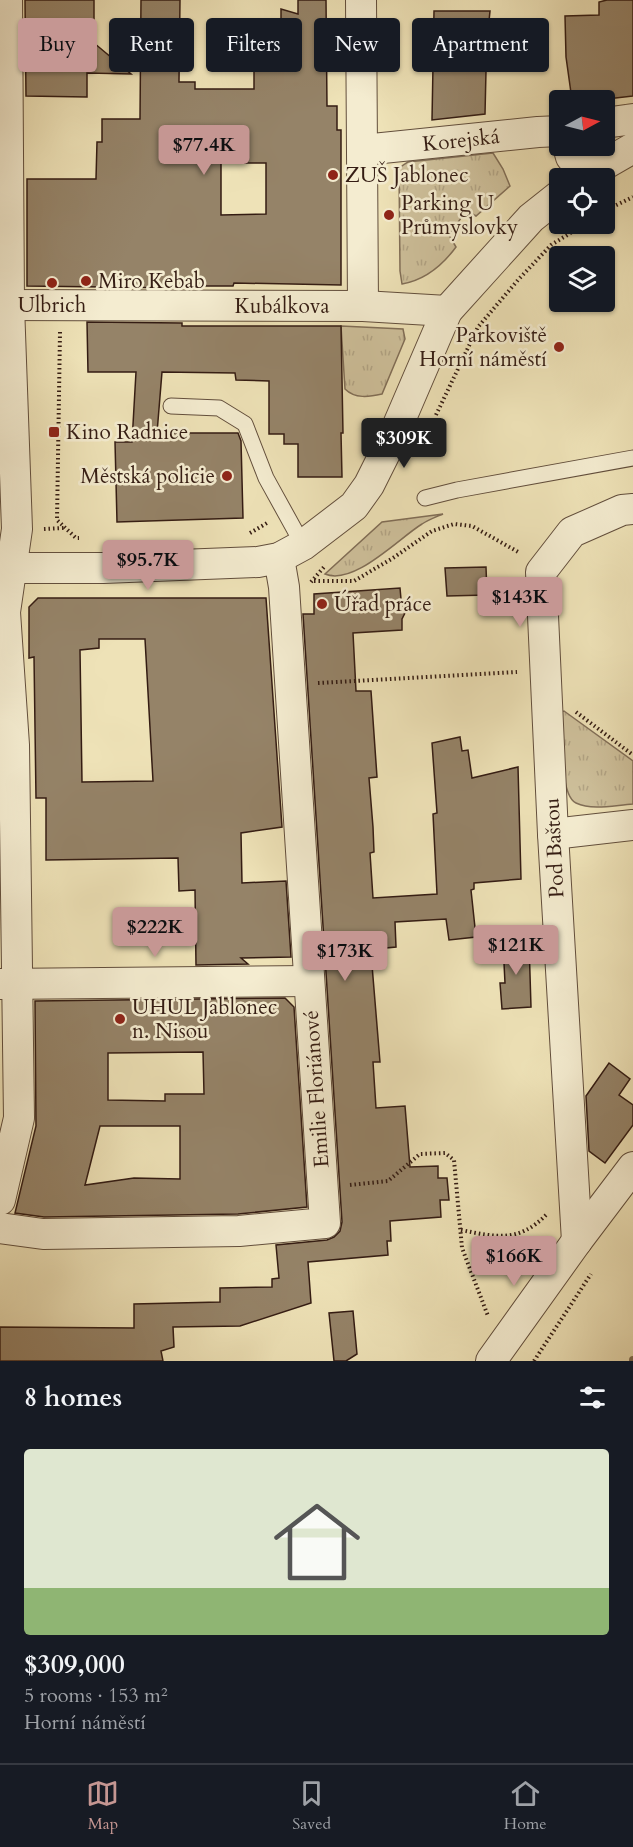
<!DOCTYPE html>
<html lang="en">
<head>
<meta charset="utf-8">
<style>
	:root { --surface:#171b24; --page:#20242c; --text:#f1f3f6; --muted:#9ea1a6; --line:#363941; --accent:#c59692 }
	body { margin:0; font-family:Cardo,serif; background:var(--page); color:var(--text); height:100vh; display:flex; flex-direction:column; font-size:22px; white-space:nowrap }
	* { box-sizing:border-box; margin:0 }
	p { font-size:20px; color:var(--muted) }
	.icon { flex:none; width:33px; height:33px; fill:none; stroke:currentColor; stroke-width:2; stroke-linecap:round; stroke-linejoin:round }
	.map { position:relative; height:1361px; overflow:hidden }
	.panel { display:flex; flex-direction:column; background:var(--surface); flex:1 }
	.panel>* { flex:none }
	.guide { position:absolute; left:18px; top:18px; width:597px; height:54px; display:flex; gap:12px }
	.needle { width:39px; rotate:83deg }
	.tools { position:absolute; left:549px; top:90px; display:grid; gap:12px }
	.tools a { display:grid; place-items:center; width:66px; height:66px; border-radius:6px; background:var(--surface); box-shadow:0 2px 4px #0004; font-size:30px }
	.price { position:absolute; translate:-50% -51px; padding:0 14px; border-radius:6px; background:var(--accent); color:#111; font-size:20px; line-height:39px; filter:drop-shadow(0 2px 3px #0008) }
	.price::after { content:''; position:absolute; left:50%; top:36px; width:18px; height:14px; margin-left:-9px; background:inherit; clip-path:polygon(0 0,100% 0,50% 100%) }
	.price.active { background:#222; color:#fff }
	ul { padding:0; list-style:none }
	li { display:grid; align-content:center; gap:12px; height:318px; padding:0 24px }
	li+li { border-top:2px solid var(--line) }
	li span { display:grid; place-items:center; height:186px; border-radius:6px; color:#555 }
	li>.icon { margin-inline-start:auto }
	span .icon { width:108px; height:108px; fill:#fffc; stroke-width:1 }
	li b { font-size:26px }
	h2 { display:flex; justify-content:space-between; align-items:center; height:72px; padding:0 24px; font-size:26px }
	.chip { padding:0 21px; border-radius:6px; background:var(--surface); box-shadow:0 2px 4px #0004; font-size:21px; line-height:54px }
	.chip.active { background:var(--accent); color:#111 }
	.tab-bar { display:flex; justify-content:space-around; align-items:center; height:84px; border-top:2px solid var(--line); background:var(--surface); font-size:16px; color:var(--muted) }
	.tab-bar a { display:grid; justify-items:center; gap:3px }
	.tab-bar .active { color:var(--accent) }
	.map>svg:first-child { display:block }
</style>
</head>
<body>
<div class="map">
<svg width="633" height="1361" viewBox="0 0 633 1361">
	<defs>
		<pattern id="grass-tufts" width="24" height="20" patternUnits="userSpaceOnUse" patternTransform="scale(1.5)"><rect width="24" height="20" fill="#cec09b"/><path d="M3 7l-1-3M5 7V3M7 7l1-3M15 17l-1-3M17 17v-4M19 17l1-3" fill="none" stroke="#b2a485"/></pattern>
	</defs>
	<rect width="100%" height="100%" fill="#eee2b7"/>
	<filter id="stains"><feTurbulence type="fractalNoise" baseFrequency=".00333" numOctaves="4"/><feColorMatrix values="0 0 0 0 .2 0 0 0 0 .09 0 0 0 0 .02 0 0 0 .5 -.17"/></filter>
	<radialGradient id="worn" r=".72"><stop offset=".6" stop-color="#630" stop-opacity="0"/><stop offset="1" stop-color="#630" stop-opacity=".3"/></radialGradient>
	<g fill="url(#grass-tufts)" stroke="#816e57" stroke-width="1.5">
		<path d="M493 153 503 169 510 186 476 216 466 211 449 235 456 247C442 266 425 280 402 284L400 271 399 168 408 162Z"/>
		<path d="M341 326 403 329 405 339 382 394C369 397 355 399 345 389Z"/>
		<path d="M443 514C436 517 428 520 422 524 399 538 354 586 325 574L382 522Z"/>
		<path d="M564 711 633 761V804C615 805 593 811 576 803 559 795 562 731 561 712Z"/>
	</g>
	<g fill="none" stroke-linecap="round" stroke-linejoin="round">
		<path stroke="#7e6b54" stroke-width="8" d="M633 1361V1360"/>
	</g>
	<g fill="#958368" stroke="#341c13" stroke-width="1.5" fill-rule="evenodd">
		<path d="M25 0H94V43L131 74 87 73V97L26 96Z"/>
		<path d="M141 0H180L179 82H195V89H254V46H281V9L298 14V0H326L327 106H337V130H341V285L234 283 233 286H182V288L27 286V179H96L97 142H102V119H140ZM221 163H266V214L221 215Z"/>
		<path d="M607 0H633V96L598 100H572L566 57 565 16 599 15V2Z"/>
		<path d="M434 11H490L484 71H486L485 114 432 120Z"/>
		<path d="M87 322 182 323V326H341L343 433H341L342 477H298V444H284V434H269V381L236 380 235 373 162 372 157 433H238L241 441 243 518 117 522 115 442H132L136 372H88Z"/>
		<path d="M486 567 487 595 447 596 445 568Z"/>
		<path d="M400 588 401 599 407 609 402 619V630L353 633 356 691H371L377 777 369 778 373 827 374 852 370 853 373 898 437 894 433 814 437 813 432 743 460 737 462 751 468 750 472 778 518 767 521 879 474 883V889L471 890 476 937 449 940 446 919 395 922 396 947 386 948V964L372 965 380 1062H373L376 1108 405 1106 410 1167 438 1166V1178H447L449 1200H440L441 1217 390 1221 391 1241H387L388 1255 308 1262 311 1303 240 1326 173 1327 174 1347 161 1351 163 1361H0V1327L134 1328V1304L220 1302V1288L272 1287V1279L279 1278 276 1245 327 1240 334 1237 340 1231 342 1222 303 614H314V594Z"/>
		<path d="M38 598H266L282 827 241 833 242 883 286 881 291 957 241 958 248 964 196 965 195 890 179 891 178 858 46 860V798H36L34 657 29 658V607ZM99 639H145L153 781 82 782 80 650 99 648Z"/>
		<path d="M529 942 531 1007 502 1009 500 983H505L503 943Z"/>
		<path d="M285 998 294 1007 307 1207 238 1214 44 1217 15 1213 36 1126 35 1001ZM203 1052 204 1094H165V1101L108 1100V1053ZM100 1126H180V1179L134 1178 85 1185Z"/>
		<path d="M609 1063 630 1079 619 1095 633 1105V1125L605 1163 589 1151 586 1096Z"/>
		<path d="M353 1311 357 1354 346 1361H334L329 1313Z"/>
	</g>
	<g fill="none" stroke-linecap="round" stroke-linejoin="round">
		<defs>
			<g id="lane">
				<path d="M171 406 219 408 245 424 266 478 303 545"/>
				<path d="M425 498 457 490 633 458"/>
			</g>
			<g id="street">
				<path d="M361 0 363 306"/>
				<path d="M604 123 633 119"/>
				<path d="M568 146 571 157 587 174"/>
				<path d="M363 150 538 132 560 131"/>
				<path d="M581 178 633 148"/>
				<path d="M0 305 363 306 447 311"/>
				<path d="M0 568H103L258 562 279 558 303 545 354 506 369 485 392 439 447 311 531 218 560 195"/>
				<path d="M553 834 633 825"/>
				<path d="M0 984 309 981"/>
				<path d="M0 1200 19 1118 14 745 5 612 17 529 9 305 7 0"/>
				<path d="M0 1228 43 1234 239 1231 325 1223 284 587 279 558"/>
				<path d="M577 1241 553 834 541 572 572 532 622 510 633 509"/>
				<path d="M491 1361 577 1241 633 1167"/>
			</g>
		</defs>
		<use href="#lane" stroke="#624e3c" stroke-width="17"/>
		<use href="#street" stroke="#624e3c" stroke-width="32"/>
		<g stroke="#341c13" stroke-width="4" stroke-dasharray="1.5 3" stroke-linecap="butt">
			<path d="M604 211 633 197"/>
			<path d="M60 332 57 520 76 538H79"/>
			<path d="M436 415 478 327 518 280 551 245 585 224"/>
			<path d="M44 529 64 528"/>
			<path d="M250 533 267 523"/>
			<path d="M314 581H354L393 558 432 531 454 524 472 526 520 553"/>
			<path d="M311 582 324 567"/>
			<path d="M318 683 517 672"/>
			<path d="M576 712 633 755"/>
			<path d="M350 1185 388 1181 420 1154 445 1153 454 1160 462 1248 488 1316"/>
			<path d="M461 1230C496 1237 518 1243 546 1215"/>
			<path d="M534 1361 591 1274"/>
		</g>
		<use href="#lane" stroke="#f4ecd0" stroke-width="15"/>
		<use href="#street" stroke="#f4ecd0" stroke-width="30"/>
	</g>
	<g fill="#8f2418" stroke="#f4ecd0" stroke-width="2">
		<circle cx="333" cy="175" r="6"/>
		<circle cx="389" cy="215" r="6"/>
		<circle cx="86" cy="281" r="6"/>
		<circle cx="52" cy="283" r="6"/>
		<circle cx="559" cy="347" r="6"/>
		<rect x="48" y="426" width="12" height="12" rx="3"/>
		<circle cx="227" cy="476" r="6"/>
		<circle cx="322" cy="604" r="6"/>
		<circle cx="120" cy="1019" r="6"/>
	</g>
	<g text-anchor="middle" stroke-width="5" stroke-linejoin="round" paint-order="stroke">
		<g font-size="21" fill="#341c13" stroke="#f4ecd0">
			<text transform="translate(461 140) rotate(-6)" y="7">Korejská</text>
			<text x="282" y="313">Kubálkova</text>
			<text transform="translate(554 848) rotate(-93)" y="7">Pod Baštou</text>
			<text transform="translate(316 1089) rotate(-94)" y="7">Emilie Floriánové</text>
		</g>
		<g font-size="21" fill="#341c13" stroke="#f4ecd0" text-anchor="start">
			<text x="345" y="182">ZUŠ Jablonec</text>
			<text x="401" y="210">Parking U<tspan x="401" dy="24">Průmyslovky</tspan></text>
			<text x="98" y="288">Miro Kebab</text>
			<text x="52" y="312" text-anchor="middle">Ulbrich</text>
			<text x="547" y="342" text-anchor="end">Parkoviště<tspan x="547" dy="24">Horní náměstí</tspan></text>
			<text x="66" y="439">Kino Radnice</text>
			<text x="215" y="483" text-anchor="end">Městská policie</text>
			<text x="334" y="611">Úřad práce</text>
			<text x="132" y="1014">UHUL Jablonec<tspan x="132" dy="24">n. Nisou</tspan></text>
		</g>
	</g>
	<rect width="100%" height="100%" filter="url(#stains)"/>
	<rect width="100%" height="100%" fill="url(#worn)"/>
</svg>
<div class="tools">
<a><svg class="needle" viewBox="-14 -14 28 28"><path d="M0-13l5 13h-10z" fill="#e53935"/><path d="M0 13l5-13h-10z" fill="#9ea1a6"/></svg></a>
<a><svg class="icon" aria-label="locate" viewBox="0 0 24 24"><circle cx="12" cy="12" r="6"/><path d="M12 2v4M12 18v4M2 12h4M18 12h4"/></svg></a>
<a><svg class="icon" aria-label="layers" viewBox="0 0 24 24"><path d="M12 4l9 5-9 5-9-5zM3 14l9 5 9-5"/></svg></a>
</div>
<b class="price" style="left:204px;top:176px">$77.4K</b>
<b class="price active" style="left:404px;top:469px">$309K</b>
<b class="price" style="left:148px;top:591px">$95.7K</b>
<b class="price" style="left:520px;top:628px">$143K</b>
<b class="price" style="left:155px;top:958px">$222K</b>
<b class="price" style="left:516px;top:976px">$121K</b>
<b class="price" style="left:345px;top:982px">$173K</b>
<b class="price" style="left:514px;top:1287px">$166K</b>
<div class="guide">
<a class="chip active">Buy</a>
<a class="chip">Rent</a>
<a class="chip">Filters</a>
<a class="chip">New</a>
<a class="chip">Apartment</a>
</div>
</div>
<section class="panel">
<h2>8 homes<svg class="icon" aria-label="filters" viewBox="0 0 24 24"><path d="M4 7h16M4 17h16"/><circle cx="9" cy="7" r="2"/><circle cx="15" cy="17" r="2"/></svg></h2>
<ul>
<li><span style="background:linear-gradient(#dfe7d0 75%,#8fb573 0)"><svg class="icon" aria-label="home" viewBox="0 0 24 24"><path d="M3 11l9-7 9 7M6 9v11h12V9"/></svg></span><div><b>$309,000</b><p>5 rooms · 153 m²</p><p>Horní náměstí</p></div></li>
</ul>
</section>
<nav class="tab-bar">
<a class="active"><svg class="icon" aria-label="map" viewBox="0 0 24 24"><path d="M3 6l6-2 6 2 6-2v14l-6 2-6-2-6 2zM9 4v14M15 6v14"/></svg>Map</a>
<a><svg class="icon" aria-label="saved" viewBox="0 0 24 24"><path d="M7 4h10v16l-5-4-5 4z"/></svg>Saved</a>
<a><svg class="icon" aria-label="home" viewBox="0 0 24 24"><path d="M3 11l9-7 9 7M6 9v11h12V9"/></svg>Home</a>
</nav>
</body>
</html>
